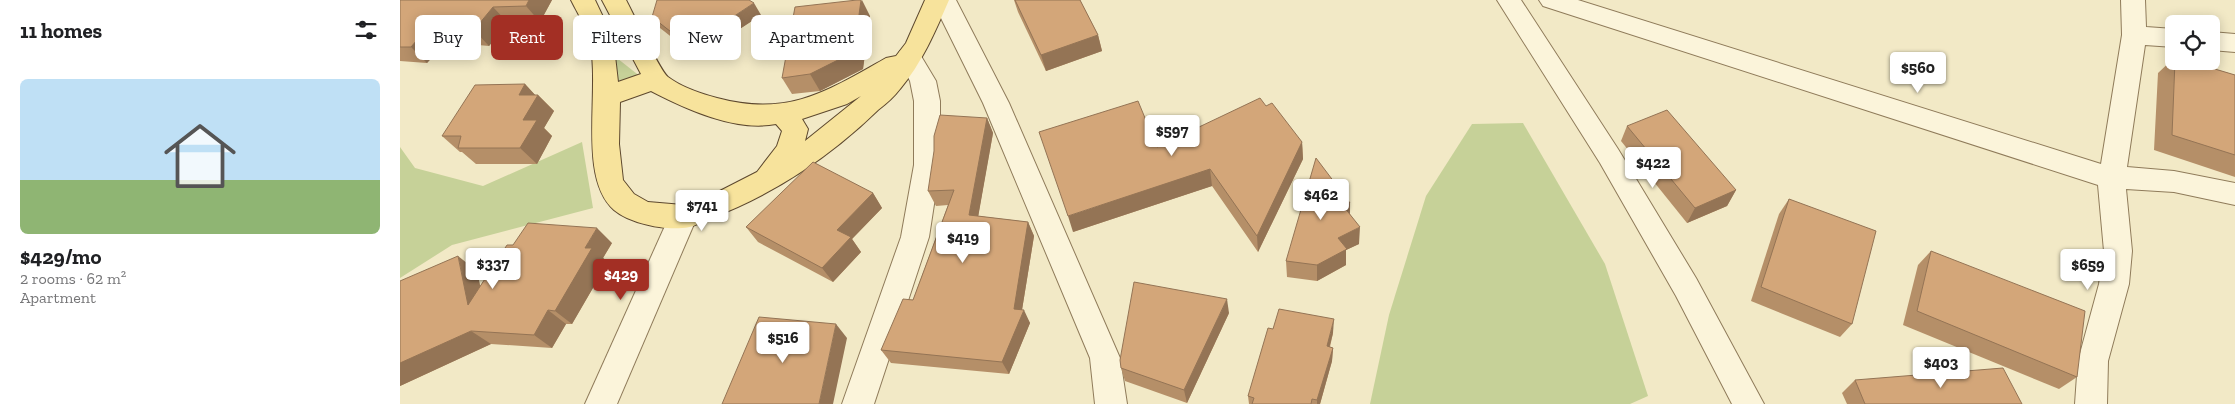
<!DOCTYPE html>
<html lang="en">
<head>
<meta charset="utf-8">
<style>
	:root { --surface:#fff; --page:#f6f6f6; --text:#202124; --muted:#757577; --accent:#a32f24 }
	body { margin:0; font-family:"Zilla Slab",serif; background:var(--page); color:var(--text); height:100vh; display:flex; flex-direction:column; font-size:19px; white-space:nowrap }
	* { box-sizing:border-box; margin:0 }
	p { font-size:16px; color:var(--muted) }
	.icon { flex:none; width:28px; height:28px; fill:none; stroke:currentColor; stroke-width:2; stroke-linecap:round; stroke-linejoin:round }
	.map { position:relative; flex:1; overflow:hidden }
	.drawer { display:flex; flex-direction:column; background:var(--surface); width:400px }
	.drawer>* { flex:none }
	.guide { position:absolute; left:15px; top:15px; width:475px; height:45px; display:flex; gap:10px }
	.tools { position:absolute; left:1765px; top:15px; display:grid; gap:10px }
	.tools a { display:grid; place-items:center; width:55px; height:55px; border-radius:8px; background:var(--surface); box-shadow:0 2px 12px #0003; font-size:25px }
	.price { position:absolute; translate:-50% -42px; padding:0 11px; border-radius:5px; background:#fff; color:#222; font-size:16px; line-height:32px; filter:drop-shadow(0 1px 2px #0008) }
	.price::after { content:''; position:absolute; left:50%; top:30px; width:15px; height:11px; margin-left:-8px; background:inherit; clip-path:polygon(0 0,100% 0,50% 100%) }
	.price.active { background:var(--accent); color:#fff }
	ul { padding:0; list-style:none }
	li { display:grid; align-content:center; gap:10px; height:265px; padding:0 20px }
	li span { display:grid; place-items:center; height:155px; border-radius:8px; color:#555 }
	li>.icon { margin-inline-start:auto }
	span .icon { width:90px; height:90px; fill:#fffc; stroke-width:1 }
	li b { font-size:21px }
	h2 { display:flex; justify-content:space-between; align-items:center; height:60px; padding:0 20px; font-size:21px }
	.tag { padding:0 18px; border-radius:8px; background:var(--surface); box-shadow:0 2px 12px #0003; font-size:18px; line-height:45px }
	.tag.active { background:var(--accent); color:#fff }
	main { display:flex; flex:1; min-height:0 }
	.map>svg:first-child { display:block }
</style>
</head>
<body>
<main>
<section class="drawer">
<h2>11 homes<svg class="icon" aria-label="filters" viewBox="0 0 24 24"><path d="M4 7h16M4 17h16"/><circle cx="9" cy="7" r="2"/><circle cx="15" cy="17" r="2"/></svg></h2>
<ul>
<li><span style="background:linear-gradient(#bfe0f5 65%,#8fb573 0)"><svg class="icon" aria-label="home" viewBox="0 0 24 24"><path d="M3 11l9-7 9 7M6 9v11h12V9"/></svg></span><div><b>$429/mo</b><p>2 rooms · 62 m²</p><p>Apartment</p></div></li>
</ul>
</section>
<div class="map">
<svg width="1835" height="404" viewBox="0 0 1835 404">
	<rect width="100%" height="100%" fill="#f2e9c6"/>
	<g fill="#c6d198">
		<path d="M213 55 241 77 214 86Z"/>
		<path d="M1123 123 1205 264 1248 396 1230 404H970L989 315 1026 196 1072 124Z"/>
		<path d="M182 142 193 208 52 245 0 278V147L15 168 83 186Z"/>
	</g>
	<g fill="none" stroke-linecap="round" stroke-linejoin="round">
		<defs>
			<g id="minor">
				<path d="M532 0H556L609 103 720 358 727 404H695L690 358 583 103Z"/>
				<path d="M1097 0H1121L1218 149 1296 278 1364 404H1332L1276 296 1200 163Z"/>
				<path d="M1139 0H1178L1701 164 1722 35 1721 0H1745L1746 27 1774 29V47L1745 45 1727 167 1774 171 1835 183V205L1774 192 1726 189 1732 251 1729 284 1708 361 1707 404H1675L1678 361 1699 284 1704 251 1698 185 1143 6Z"/>
				<path d="M1811 32 1835 34V52L1811 50Z"/>
				<path d="M509 48 518 51 536 81 540 101V165L529 237 474 404H442L501 237 514 165V101L510 81 497 57 500 51Z"/>
				<path d="M283 206 293 209 297 217 217 404H185L269 217 273 209Z"/>
			</g>
			<path id="major" d="M171 0H195L213 38 218 82 241 74 202 0H226C233 13 260 71 268 77 281 87 302 94 317 98 388 117 426 92 486 58L496 56 506 43 525 0H549C535 32 522 63 500 89 494 97 486 104 478 110 431 156 373 195 311 218 302 222 292 228 282 228 263 230 229 223 214 210 176 176 202 86 189 38 185 25 177 12 171 0ZM251 91C286 109 335 132 376 124L382 131 377 146 357 172 314 194 283 205 248 202 234 194 223 180 219 144 220 102ZM461 96 405 141 408 129 402 119 447 104Z"/>
		</defs>
		<use href="#minor" stroke="#8f7b5a" stroke-width="2"/>
		<use href="#major" stroke="#5d482e" stroke-width="2"/>
		<use href="#minor" fill="#fbf4da" fill-rule="evenodd"/>
		<use href="#major" fill="#f7e39c" fill-rule="evenodd"/>
	</g>
	<g fill="#b58f68">
		<path d="M0 0H152L140 22 108 23 89 46 46 42 27 63 0 61Z"/>
		<path d="M614 0H680L698 35 702 51 646 71 618 12Z"/>
		<path d="M361 15 297 57 260 28 252 17Z"/>
		<path d="M470 16 463 69 420 91 392 94 382 78Z"/>
		<path d="M1774 58V61H1788L1835 75V177L1754 150 1758 73Z"/>
		<path d="M125 84 135 95H138L154 111 144 128 152 136 137 164H76L62 152H60L42 136Z"/>
		<path d="M866 106 902 142 903 159 858 252 812 186 673 232 757 147Z"/>
		<path d="M587 118 593 133 578 216 628 222 634 236 622 310 630 323 609 374 491 363 481 350 513 300 548 205 536 206 528 191Z"/>
		<path d="M1227 126 1336 190 1327 206 1287 223 1221 141Z"/>
		<path d="M473 193 482 208 452 239 461 252 433 282 358 242 346 227Z"/>
		<path d="M1389 199 1452 324 1440 337 1351 301 1379 214Z"/>
		<path d="M950 203V214L959 244 946 250V265L917 281 887 277 886 261Z"/>
		<path d="M212 243 203 258 208 262 172 324H166L152 348 91 344 0 386V281L77 271 80 286 113 245Z"/>
		<path d="M1531 251 1677 377 1659 389 1503 325 1518 265Z"/>
		<path d="M829 313 787 403 725 381 721 368Z"/>
		<path d="M933 333 930 347 933 348 932 361 920 404H849L848 396Z"/>
		<path d="M1455 380 1622 404H1447L1442 393Z"/>
	</g>
	<g fill="#947455">
		<path d="M129 0H152L140 22 126 6Z"/>
		<path d="M462 0 470 16 463 69 420 91 410 74Z"/>
		<path d="M354 3 361 15 297 57 289 46Z"/>
		<path d="M93 7 108 23 89 46 74 30Z"/>
		<path d="M29 26 46 42 27 63 11 47Z"/>
		<path d="M698 35 702 51 646 71 641 55Z"/>
		<path d="M125 84 137 97 138 95 154 111 144 128 152 136 137 164 120 148 123 120 119 95Z"/>
		<path d="M587 118 593 133 576 229 569 215Z"/>
		<path d="M902 142 903 159 858 252 857 236Z"/>
		<path d="M810 169 812 186 673 232 668 216Z"/>
		<path d="M1336 190 1327 206 1287 223 1295 208Z"/>
		<path d="M473 193 482 208 452 239 461 252 433 282 422 268 437 230Z"/>
		<path d="M950 203V220L944 207Z"/>
		<path d="M628 222 634 236 621 316 624 310 630 323 609 374 602 362Z"/>
		<path d="M960 227 959 244 946 250V265L917 281V265L938 238Z"/>
		<path d="M197 228 212 243 203 258 208 262 172 324 155 311 185 248Z"/>
		<path d="M58 256 77 271 87 319 68 305Z"/>
		<path d="M827 299 829 313 787 403 784 390Z"/>
		<path d="M148 310 166 324 152 348 134 335Z"/>
		<path d="M934 319 933 333 926 360 927 346Z"/>
		<path d="M436 324 447 338 433 404H419Z"/>
		<path d="M71 331 91 344 0 386V363Z"/>
		<path d="M933 348 932 361 920 404H917V400Z"/>
	</g>
	<g fill="#d3a679" stroke="#947455">
		<path d="M0 0H129L126 6 93 7 74 30 29 26 11 47H0Z"/>
		<path d="M257 0H349L354 3 289 46 252 17Z"/>
		<path d="M457 0H461L454 52 410 74 382 78 395 7Z"/>
		<path d="M615 0H680L698 35 641 55Z"/>
		<path d="M1775 61H1788L1835 75V155L1772 135Z"/>
		<path d="M125 84 119 95H138L123 120H137L120 148H58L61 136H42L75 85Z"/>
		<path d="M860 98 866 106 872 103 902 142 857 236 810 169 668 216 639 132 738 101 757 147Z"/>
		<path d="M1267 110 1336 190 1295 208 1227 126Z"/>
		<path d="M540 115 587 118 569 215 628 222 614 309 624 310 602 362 481 350 503 299 513 300 554 190 528 191 534 151V136Z"/>
		<path d="M916 158 950 203 944 207 960 227 938 238 947 249 917 265 886 261Z"/>
		<path d="M413 162 473 193 437 230 451 237 422 268 346 227Z"/>
		<path d="M1389 199 1476 231 1452 324 1361 287Z"/>
		<path d="M128 223 197 228 185 248H192L155 311 148 310 134 335 71 331 0 363V281L58 256 68 305 107 245H113Z"/>
		<path d="M1531 251 1685 311 1677 377 1517 311Z"/>
		<path d="M734 282 827 299 784 390 721 368 720 360Z"/>
		<path d="M879 309 934 319 927 346 933 348 917 400 912 399 911 404H852L854 398 848 396 868 328 873 329Z"/>
		<path d="M359 317 436 324 419 404H322Z"/>
		<path d="M1603 368 1622 404H1465L1455 380Z"/>
	</g>
</svg>
<div class="tools">
<a><svg class="icon" aria-label="locate" viewBox="0 0 24 24"><circle cx="12" cy="12" r="6"/><path d="M12 2v4M12 18v4M2 12h4M18 12h4"/></svg></a>
</div>
<b class="price" style="left:1518px;top:94px">$560</b>
<b class="price" style="left:772px;top:157px">$597</b>
<b class="price" style="left:1253px;top:189px">$422</b>
<b class="price" style="left:921px;top:221px">$462</b>
<b class="price" style="left:302px;top:232px">$741</b>
<b class="price" style="left:563px;top:264px">$419</b>
<b class="price" style="left:93px;top:290px">$337</b>
<b class="price" style="left:1688px;top:291px">$659</b>
<b class="price active" style="left:221px;top:301px">$429</b>
<b class="price" style="left:383px;top:364px">$516</b>
<b class="price" style="left:1541px;top:389px">$403</b>
<div class="guide">
<a class="tag">Buy</a>
<a class="tag active">Rent</a>
<a class="tag">Filters</a>
<a class="tag">New</a>
<a class="tag">Apartment</a>
</div>
</div>
</main>
</body>
</html>
